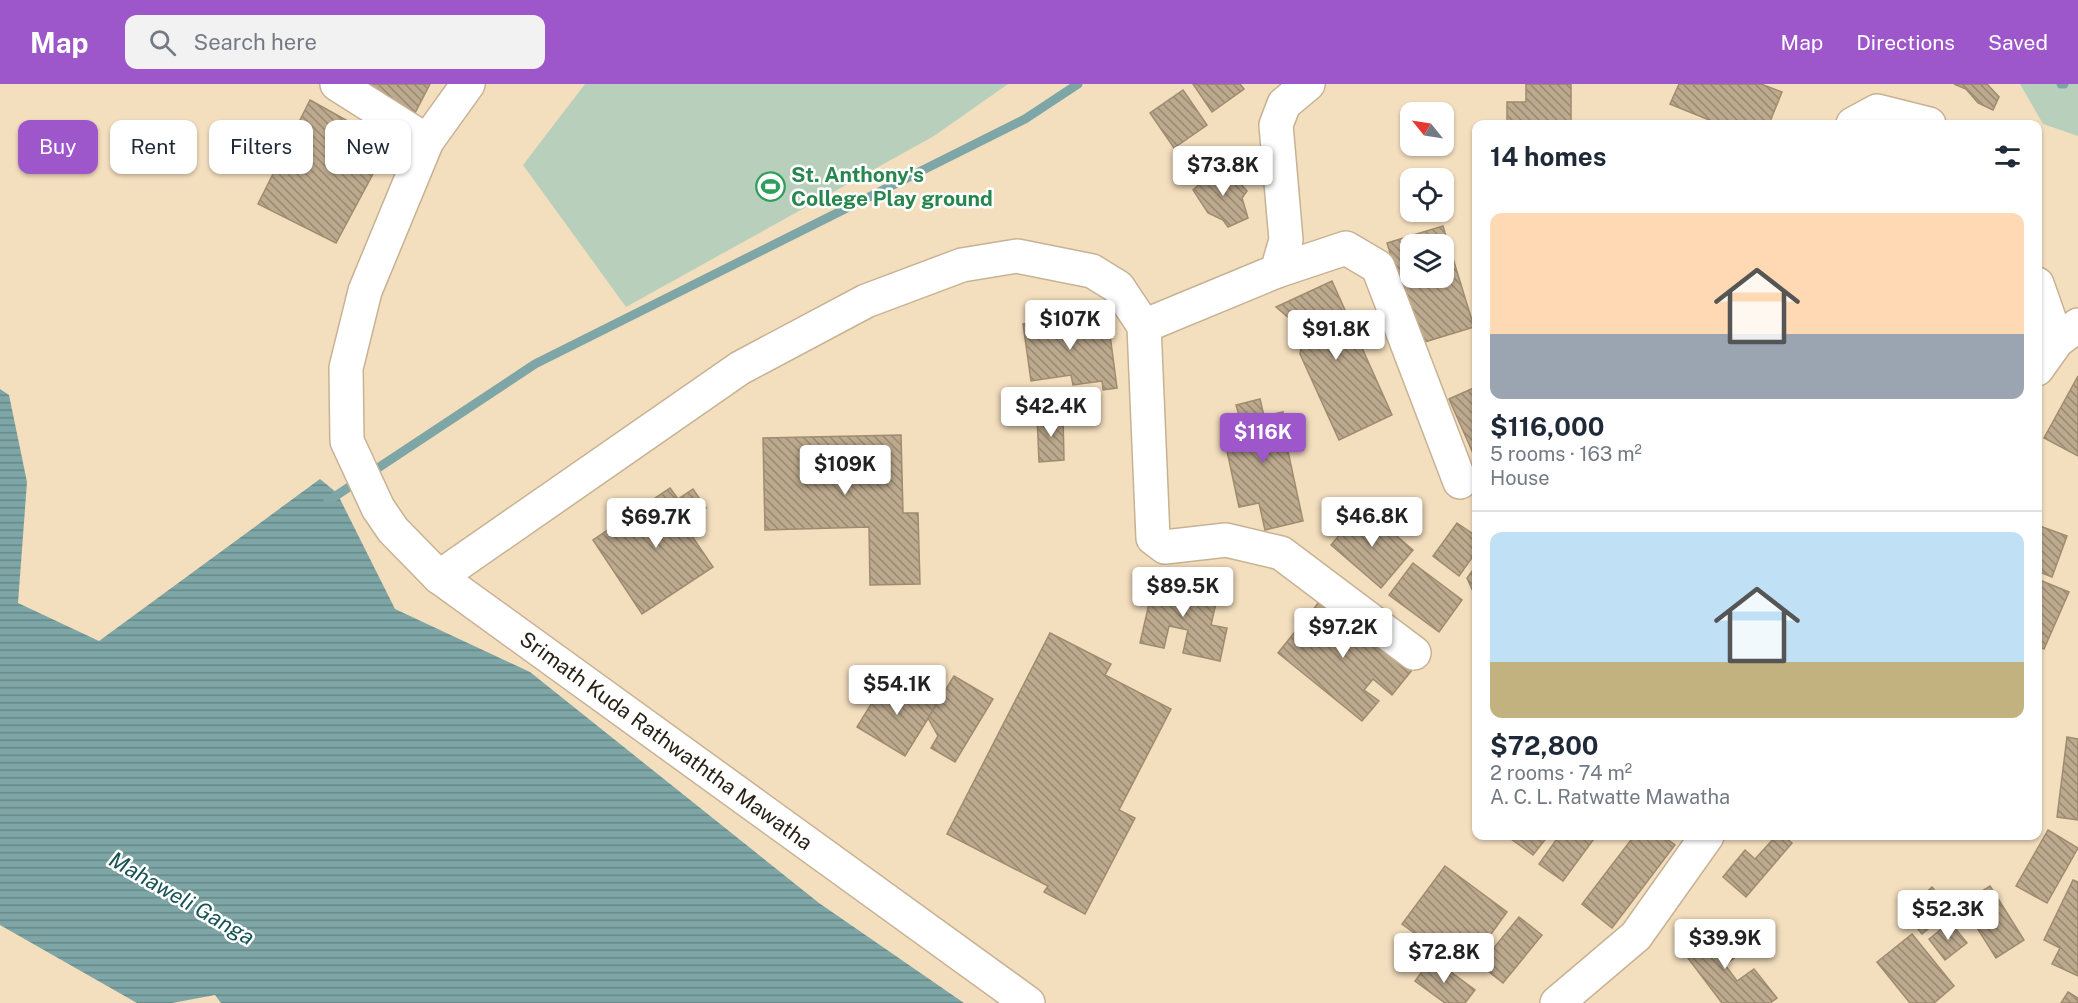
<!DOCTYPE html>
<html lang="en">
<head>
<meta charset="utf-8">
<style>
	:root { --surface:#fff; --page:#f2f2f3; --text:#1f2937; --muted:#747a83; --line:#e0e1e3; --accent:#9d57cb }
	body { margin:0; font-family:"Public Sans",sans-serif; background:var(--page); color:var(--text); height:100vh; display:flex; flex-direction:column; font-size:22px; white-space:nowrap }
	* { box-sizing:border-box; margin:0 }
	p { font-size:20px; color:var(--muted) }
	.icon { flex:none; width:33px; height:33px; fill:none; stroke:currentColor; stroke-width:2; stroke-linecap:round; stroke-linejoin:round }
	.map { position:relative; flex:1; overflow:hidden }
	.panel { position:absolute; left:1472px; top:36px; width:570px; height:720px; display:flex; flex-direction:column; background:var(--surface); border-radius:12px; box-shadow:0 2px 4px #0004 }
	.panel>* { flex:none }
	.banner { position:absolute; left:18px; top:36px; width:570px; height:54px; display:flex; gap:12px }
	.needle { width:39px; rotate:300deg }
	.tools { position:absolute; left:1400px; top:18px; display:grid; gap:12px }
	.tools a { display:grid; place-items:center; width:54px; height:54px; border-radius:12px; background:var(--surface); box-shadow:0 2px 4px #0004; font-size:30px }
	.price { position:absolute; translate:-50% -51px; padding:0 14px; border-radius:6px; background:#fff; color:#222; font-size:20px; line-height:39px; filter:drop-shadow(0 2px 3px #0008) }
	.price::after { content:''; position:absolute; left:50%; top:36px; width:18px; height:14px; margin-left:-9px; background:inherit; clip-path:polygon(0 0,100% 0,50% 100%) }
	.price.active { background:var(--accent); color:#fff }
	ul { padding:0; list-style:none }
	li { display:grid; align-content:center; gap:12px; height:318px; padding:0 18px }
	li+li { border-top:2px solid var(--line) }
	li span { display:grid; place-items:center; height:186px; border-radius:12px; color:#555 }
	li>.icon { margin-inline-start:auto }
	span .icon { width:108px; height:108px; fill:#fffc; stroke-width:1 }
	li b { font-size:26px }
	h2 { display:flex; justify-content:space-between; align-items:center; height:72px; padding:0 18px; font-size:26px }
	.pill { padding:0 21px; border-radius:12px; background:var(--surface); box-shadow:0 2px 4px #0004; font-size:21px; line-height:54px }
	.pill.active { background:var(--accent); color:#fff }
	header { display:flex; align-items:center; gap:36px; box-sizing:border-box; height:84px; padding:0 30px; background:var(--accent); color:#fff }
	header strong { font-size:28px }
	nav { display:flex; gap:33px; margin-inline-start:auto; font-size:21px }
	.search { width:420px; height:54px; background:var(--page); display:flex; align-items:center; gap:15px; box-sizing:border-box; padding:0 21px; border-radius:12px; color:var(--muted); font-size:22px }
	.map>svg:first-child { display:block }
</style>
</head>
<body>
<header>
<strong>Map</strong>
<div class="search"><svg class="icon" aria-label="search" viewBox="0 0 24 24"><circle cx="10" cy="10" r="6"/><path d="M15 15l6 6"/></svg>Search here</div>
<nav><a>Map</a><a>Directions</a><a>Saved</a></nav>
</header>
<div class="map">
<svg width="2078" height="919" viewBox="0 0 2078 919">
	<defs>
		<pattern id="water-rules" width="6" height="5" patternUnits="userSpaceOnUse" patternTransform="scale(1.5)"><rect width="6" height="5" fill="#7ea6a6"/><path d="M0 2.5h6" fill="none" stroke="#678786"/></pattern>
		<pattern id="building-back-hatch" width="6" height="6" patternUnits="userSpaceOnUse" patternTransform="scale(1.5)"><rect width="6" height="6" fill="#bca98e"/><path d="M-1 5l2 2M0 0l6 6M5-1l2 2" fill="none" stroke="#998973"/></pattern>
	</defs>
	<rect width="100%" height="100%" fill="#f3debe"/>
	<g fill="#b8d0bb">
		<path d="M585 0H1008L934 52 626 223 523 81Z"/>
		<path d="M2020 0H2078V52L2043 40Z"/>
	</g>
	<path fill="url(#water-rules)" d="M0 305 9 311 27 398 18 519 99 557 320 395 337 409 395 525 530 588 819 819 964 919H221L215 911 172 919H137L0 841Z"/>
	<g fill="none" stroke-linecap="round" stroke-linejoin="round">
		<g stroke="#7ea6a6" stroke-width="9">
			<path d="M2061 0H2064"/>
			<path d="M328 417 535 280 1025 35 1078 0"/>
		</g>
	</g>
	<g fill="url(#building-back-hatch)" stroke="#9f8c6e" stroke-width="1.5" fill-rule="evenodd">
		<path d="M363 0H430L415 29Z"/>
		<path d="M1193 0H1240L1244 5 1212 28Z"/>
		<path d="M1526 0H1571V40H1507V18H1526Z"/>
		<path d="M1679 0H1761L1782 8 1769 40H1719L1670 20Z"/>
		<path d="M1954 0H1987L1999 13 1993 26 1978 19 1966 5Z"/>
		<path d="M1183 6 1207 41 1174 64 1150 29Z"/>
		<path d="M310 16 389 60 336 159 258 120Z"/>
		<path d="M1223 80 1247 107 1242 114 1248 134 1228 143 1223 136 1208 129 1193 106Z"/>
		<path d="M1443 142 1474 243 1418 260 1387 159ZM1410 160H1443V194H1410Z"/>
		<path d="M1332 197 1392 331 1339 356 1300 270 1302 257 1290 235 1276 223Z"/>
		<path d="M1090 231 1092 245 1109 243 1117 304 1103 306 1102 297 1073 301 1071 291 1031 297 1023 240Z"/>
		<path d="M2078 292V372L2044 354Z"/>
		<path d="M1476 303V376L1449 315Z"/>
		<path d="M1260 315 1264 332 1283 328V343L1297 340 1300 354 1286 358 1303 437 1265 446 1259 419 1239 423 1221 339 1240 334 1236 321Z"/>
		<path d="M1063 331 1064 376 1039 378 1037 332Z"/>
		<path d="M901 351 903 429H918L920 500 870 501 869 443 765 446 763 354Z"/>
		<path d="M670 404 678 415 693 405 706 424 683 439 713 483 642 530 593 456Z"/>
		<path d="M1363 423 1413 466 1381 504 1331 461Z"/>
		<path d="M1457 439 1476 452V468L1459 492 1433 472Z"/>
		<path d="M2037 441 2067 452 2052 493 2037 487Z"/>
		<path d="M1413 479 1462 516 1439 548 1389 511Z"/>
		<path d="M1476 482V514L1467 494Z"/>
		<path d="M1157 485 1185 491 1179 514 1193 516 1199 506 1218 510 1211 541 1227 544 1220 577 1183 569 1188 546 1169 542 1164 564 1140 559Z"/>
		<path d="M2037 495 2069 508 2044 565 2037 562Z"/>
		<path d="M1323 513 1412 586 1392 611 1373 595 1364 606 1379 617 1362 637 1278 569Z"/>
		<path d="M1050 549 1111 580 1105 591 1171 625 1119 726 1135 734 1085 830 1044 808 1048 802 947 750Z"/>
		<path d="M889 591 937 620 905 672 857 643Z"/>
		<path d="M954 592 993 615 955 678 931 664 938 652 928 634Z"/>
		<path d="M2067 653 2078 655V736L2057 733Z"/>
		<path d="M2048 746 2078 764 2047 819 2016 802Z"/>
		<path d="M1507 752H1548L1533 771Z"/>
		<path d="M1559 752H1596L1563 797 1539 780Z"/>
		<path d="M1634 752H1663L1675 761 1612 844 1582 820Z"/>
		<path d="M1776 752H1784L1792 759 1746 813 1723 793 1745 766 1755 775Z"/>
		<path d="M1445 782 1507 828 1465 886 1402 840Z"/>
		<path d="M2073 796 2078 798V892L2052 880 2060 864 2044 856Z"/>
		<path d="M1990 802 2024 856 1996 874 1962 820Z"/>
		<path d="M1932 803 1951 826 1922 850 1904 828Z"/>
		<path d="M1519 833 1542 851 1503 899 1480 881Z"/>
		<path d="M1950 838 1967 859 1945 876 1929 855Z"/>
		<path d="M1714 839 1738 871 1725 881 1737 897 1754 885 1777 914 1770 919H1722L1681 865Z"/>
		<path d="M1912 850 1954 902 1934 919H1910L1877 878Z"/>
		<path d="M1432 874 1475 906 1465 919H1445L1415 897Z"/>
		<path d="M2068 908 2078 914V919H2061Z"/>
	</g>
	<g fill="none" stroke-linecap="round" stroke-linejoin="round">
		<defs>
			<g id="minor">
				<path d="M337 0 427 57"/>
				<path d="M468 0 427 57 365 207 346 284 347 357 378 424 393 446 439 493 1028 919"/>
				<path d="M1853 40 1877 27 1929 40"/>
				<path d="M1277 187 1286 156 1276 41 1284 20 1308 0"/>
				<path d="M2037 200 2057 257"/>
				<path d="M1144 242 1277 187 1346 164 1378 183 1460 398"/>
				<path d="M2037 285 2057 257 2078 241"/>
				<path d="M439 493 740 284 866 217 962 181 1017 172 1092 187 1118 203 1144 242 1153 454 1165 463 1226 456 1281 469 1414 569"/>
				<path d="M1557 919 1636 852 1707 752"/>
			</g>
		</defs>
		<use href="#minor" stroke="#c7b294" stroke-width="36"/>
		<use href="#minor" stroke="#fff" stroke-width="33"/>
	</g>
	<defs>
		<symbol id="stadium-ring" viewBox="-11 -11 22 22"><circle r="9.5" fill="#fff" stroke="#2e9e5b" stroke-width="1.5"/><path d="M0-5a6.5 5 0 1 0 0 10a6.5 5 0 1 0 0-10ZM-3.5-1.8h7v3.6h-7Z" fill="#2e9e5b"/></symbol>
	</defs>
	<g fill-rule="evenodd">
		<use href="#stadium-ring" x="754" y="86" width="33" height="33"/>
	</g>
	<g text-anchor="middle" stroke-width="5" stroke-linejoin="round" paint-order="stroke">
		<g font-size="21" font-weight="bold" fill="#27864d" stroke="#fff" text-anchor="start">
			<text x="791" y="98">St. Anthony's<tspan x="791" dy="24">College Play ground</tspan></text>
		</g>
		<g font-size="21" fill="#2a2217" stroke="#fff">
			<text transform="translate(666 657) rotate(36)" y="7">Srimath Kuda Rathwaththa Mawatha</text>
		</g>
		<g font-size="22" font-style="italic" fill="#195454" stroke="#fff">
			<text transform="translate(182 814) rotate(30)" y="8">Mahaweli Ganga</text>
		</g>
	</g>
</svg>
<div class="tools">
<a><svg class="needle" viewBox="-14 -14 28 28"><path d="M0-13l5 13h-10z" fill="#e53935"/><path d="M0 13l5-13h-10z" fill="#747a83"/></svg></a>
<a><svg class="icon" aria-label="locate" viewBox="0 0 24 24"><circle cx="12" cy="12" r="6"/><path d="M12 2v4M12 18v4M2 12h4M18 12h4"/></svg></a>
<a><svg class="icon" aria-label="layers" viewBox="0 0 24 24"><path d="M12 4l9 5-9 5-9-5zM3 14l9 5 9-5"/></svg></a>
</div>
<b class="price" style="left:1223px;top:113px">$73.8K</b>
<b class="price" style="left:1070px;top:267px">$107K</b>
<b class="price" style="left:1336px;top:277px">$91.8K</b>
<b class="price" style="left:1051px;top:354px">$42.4K</b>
<b class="price active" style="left:1263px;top:380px">$116K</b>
<b class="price" style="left:845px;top:412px">$109K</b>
<b class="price" style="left:1372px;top:464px">$46.8K</b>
<b class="price" style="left:656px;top:465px">$69.7K</b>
<b class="price" style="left:1183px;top:534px">$89.5K</b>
<b class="price" style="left:1343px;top:575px">$97.2K</b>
<b class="price" style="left:897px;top:632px">$54.1K</b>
<b class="price" style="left:1948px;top:857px">$52.3K</b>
<b class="price" style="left:1725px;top:886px">$39.9K</b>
<b class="price" style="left:1444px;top:900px">$72.8K</b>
<div class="banner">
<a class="pill active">Buy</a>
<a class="pill">Rent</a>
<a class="pill">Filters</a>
<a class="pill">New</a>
</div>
<section class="panel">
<h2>14 homes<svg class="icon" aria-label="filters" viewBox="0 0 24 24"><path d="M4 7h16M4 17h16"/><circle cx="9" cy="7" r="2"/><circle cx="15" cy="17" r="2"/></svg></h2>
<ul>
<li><span style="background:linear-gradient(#ffd9b3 65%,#9aa5b1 0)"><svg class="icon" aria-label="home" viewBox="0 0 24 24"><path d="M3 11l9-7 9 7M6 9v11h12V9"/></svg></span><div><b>$116,000</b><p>5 rooms · 163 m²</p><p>House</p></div></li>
<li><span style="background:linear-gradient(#bfe0f5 70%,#c2b280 0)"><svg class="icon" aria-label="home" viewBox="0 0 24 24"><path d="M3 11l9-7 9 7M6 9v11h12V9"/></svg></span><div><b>$72,800</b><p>2 rooms · 74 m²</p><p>A. C. L. Ratwatte Mawatha</p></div></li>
</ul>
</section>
</div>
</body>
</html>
